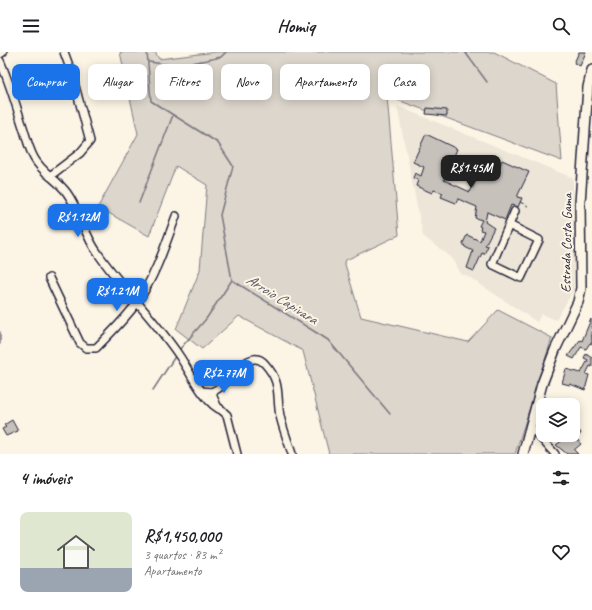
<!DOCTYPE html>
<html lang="pt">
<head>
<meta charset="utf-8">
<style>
	:root { --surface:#fff; --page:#f6f6f6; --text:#202124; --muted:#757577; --accent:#1a73e8 }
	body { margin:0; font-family:Caveat,sans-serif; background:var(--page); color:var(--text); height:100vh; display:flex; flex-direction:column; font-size:15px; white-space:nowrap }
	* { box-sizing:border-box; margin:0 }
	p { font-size:13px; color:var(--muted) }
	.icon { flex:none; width:22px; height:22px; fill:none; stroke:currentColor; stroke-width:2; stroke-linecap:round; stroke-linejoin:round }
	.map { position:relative; height:402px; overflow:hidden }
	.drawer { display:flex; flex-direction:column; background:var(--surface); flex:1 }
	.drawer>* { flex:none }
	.top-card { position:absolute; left:12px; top:12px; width:568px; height:36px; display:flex; gap:8px }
	.tools { position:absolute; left:536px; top:346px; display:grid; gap:8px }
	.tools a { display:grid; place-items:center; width:44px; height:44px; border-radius:8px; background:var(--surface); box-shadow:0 2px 10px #0003; font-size:20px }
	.price { position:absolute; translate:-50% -34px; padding:0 9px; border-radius:8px; background:var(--accent); color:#fff; font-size:13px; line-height:26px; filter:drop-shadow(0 1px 2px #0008) }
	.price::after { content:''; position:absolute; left:50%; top:24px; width:12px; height:9px; margin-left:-6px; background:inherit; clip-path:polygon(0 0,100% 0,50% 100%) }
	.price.current { background:#222; color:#fff }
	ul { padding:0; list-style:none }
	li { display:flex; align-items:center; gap:12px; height:100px; padding:0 20px }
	li span { display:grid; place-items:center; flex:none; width:112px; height:80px; border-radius:8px; color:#555 }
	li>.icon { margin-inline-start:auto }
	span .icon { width:48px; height:48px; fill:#fffc; stroke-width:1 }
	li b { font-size:17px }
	h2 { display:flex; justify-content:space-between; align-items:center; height:48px; padding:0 20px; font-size:17px }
	.tag { padding:0 14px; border-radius:8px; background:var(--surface); box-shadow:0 2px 10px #0003; font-size:14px; line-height:36px }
	.tag.current { background:var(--accent); color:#fff }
	header { display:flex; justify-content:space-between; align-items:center; height:52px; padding:0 20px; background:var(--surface); font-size:18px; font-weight:600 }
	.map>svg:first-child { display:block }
</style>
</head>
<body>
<header><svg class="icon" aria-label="menu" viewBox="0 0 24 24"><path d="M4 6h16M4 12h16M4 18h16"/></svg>Homiq<svg class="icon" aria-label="search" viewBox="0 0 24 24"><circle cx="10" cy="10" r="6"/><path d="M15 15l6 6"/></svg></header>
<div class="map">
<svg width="592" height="402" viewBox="0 0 592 402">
	<rect width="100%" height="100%" fill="#fcf5e5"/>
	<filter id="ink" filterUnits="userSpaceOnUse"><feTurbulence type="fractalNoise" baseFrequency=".025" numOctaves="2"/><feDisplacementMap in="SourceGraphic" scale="8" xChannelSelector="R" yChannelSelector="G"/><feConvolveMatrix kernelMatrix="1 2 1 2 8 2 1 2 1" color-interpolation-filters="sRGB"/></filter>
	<g filter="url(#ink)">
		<path fill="#ece5d8" d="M397 54 573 126 574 237 556 268 541 262 537 270 466 223H461L451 205 423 184Z"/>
		<path fill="#dcd6cc" stroke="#7f7c84" d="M120 0H155L159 7 216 0H494L556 32 562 109 387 44 399 183 344 209 361 265 468 290 498 258 552 286 515 402H329L303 299 239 264 202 297 176 277 200 218 207 133 176 114 149 184 98 155 138 82Z"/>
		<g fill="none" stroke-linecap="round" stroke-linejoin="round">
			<g stroke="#78757e" stroke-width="1.5">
				<path d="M147 0 151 49 218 91 233 114 220 163 232 228 328 288 390 362"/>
				<path d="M465 0 487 30"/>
				<path d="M149 10 178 14 221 5 226 0"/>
				<path d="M139 151 173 63"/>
				<path d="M0 280V292"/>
				<path d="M179 298 206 267 232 228"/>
				<path d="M153 338 176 303"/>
			</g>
		</g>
		<g fill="#c6c1bb" stroke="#22223b">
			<path d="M579 0H586L580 14 574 11Z"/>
			<path d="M427 56 447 58V64L426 62Z"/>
			<path d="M426 82 457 97 444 128 470 140 486 110 499 116 502 108 529 120 517 145 522 146 518 155 511 153 505 168 487 160 485 170 494 176 485 193 488 194 484 202 482 201 474 219 467 216 473 199 465 195 463 191 467 183 480 189 484 179 480 178 481 175 479 174 482 168 475 166 477 155 458 147 456 151 441 145 443 141 434 138 432 141 416 134 418 128 413 126 415 121 421 124 424 115 413 110Z"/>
			<path d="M591 267 592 292 590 291 586 297 581 295 574 307 568 304 580 288 582 289Z"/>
			<path d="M586 302 592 306V315L590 314 586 322 589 323 585 338 570 332V333L562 331 566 317 581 321 588 308 584 306Z"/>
			<path d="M12 368 18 379 6 384 2 377 6 375 4 373Z"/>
			<path d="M576 375 581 381 577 387 581 392 574 398 578 402H567L556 393 566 386 564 383H573V377Z"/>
		</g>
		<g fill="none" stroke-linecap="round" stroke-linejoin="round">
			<defs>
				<g id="minor">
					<path d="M0 2 3 0"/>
					<path d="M0 9C9 29 15 50 22 72 26 83 28 95 34 106 42 121 57 127 67 141 80 159 84 182 97 200 122 237 155 267 180 305 188 317 207 355 222 358"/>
					<path d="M50 124 80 101 90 89 71 19 64 0"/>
					<path d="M509 173 539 188 521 226 492 212 515 159"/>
					<path d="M49 226 80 291 86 296H96C110 282 124 268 136 252 155 225 165 194 176 164"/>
					<path d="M202 339C205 339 209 340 211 340 229 336 248 292 265 312 282 331 276 342 280 364 283 377 288 389 292 402"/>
					<path d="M211 340 217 354 227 363 237 402"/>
					<path d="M530 374 555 402"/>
				</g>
				<path id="major" d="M523 402 542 332 555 298 578 250 581 236 580 151 588 35 592 18"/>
			</defs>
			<use href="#minor" stroke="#22223b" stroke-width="10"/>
			<use href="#major" stroke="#22223b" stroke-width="12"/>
			<path stroke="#22223b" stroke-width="1" stroke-dasharray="4 3" stroke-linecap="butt" d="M520 150 528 154"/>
			<use href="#minor" stroke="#fcf5e5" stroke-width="7"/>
			<use href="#major" stroke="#fcf5e5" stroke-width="9"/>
		</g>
	</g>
	<g text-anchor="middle" stroke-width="4" stroke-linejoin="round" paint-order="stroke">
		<g font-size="14" fill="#22223b" stroke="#fcf5e5">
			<text transform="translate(566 191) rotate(-89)" y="5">Estrada Costa Gama</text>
		</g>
		<g font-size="15" font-style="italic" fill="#545362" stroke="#fcf5e5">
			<text transform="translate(282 247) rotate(32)" y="5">Arroio Capivara</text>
		</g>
	</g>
</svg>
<div class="tools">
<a><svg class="icon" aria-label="layers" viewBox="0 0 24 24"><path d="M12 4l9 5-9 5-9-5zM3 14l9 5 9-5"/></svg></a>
</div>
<b class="price current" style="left:471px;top:137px">R$1.45M</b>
<b class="price" style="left:78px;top:186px">R$1.12M</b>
<b class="price" style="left:117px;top:260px">R$1.21M</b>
<b class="price" style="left:224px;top:342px">R$2.77M</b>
<div class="top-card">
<a class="tag current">Comprar</a>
<a class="tag">Alugar</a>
<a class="tag">Filtros</a>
<a class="tag">Novo</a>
<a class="tag">Apartamento</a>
<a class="tag">Casa</a>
</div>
</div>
<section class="drawer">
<h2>4 imóveis<svg class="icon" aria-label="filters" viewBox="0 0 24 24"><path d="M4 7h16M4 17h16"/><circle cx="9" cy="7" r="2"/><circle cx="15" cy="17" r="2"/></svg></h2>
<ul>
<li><span style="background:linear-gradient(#dfe7d0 70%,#9aa5b1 0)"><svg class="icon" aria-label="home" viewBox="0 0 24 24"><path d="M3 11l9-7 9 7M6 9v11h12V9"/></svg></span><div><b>R$1,450,000</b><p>3 quartos · 83 m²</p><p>Apartamento</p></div><svg class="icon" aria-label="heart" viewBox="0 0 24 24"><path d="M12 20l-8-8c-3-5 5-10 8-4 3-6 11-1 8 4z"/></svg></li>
</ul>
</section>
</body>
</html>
